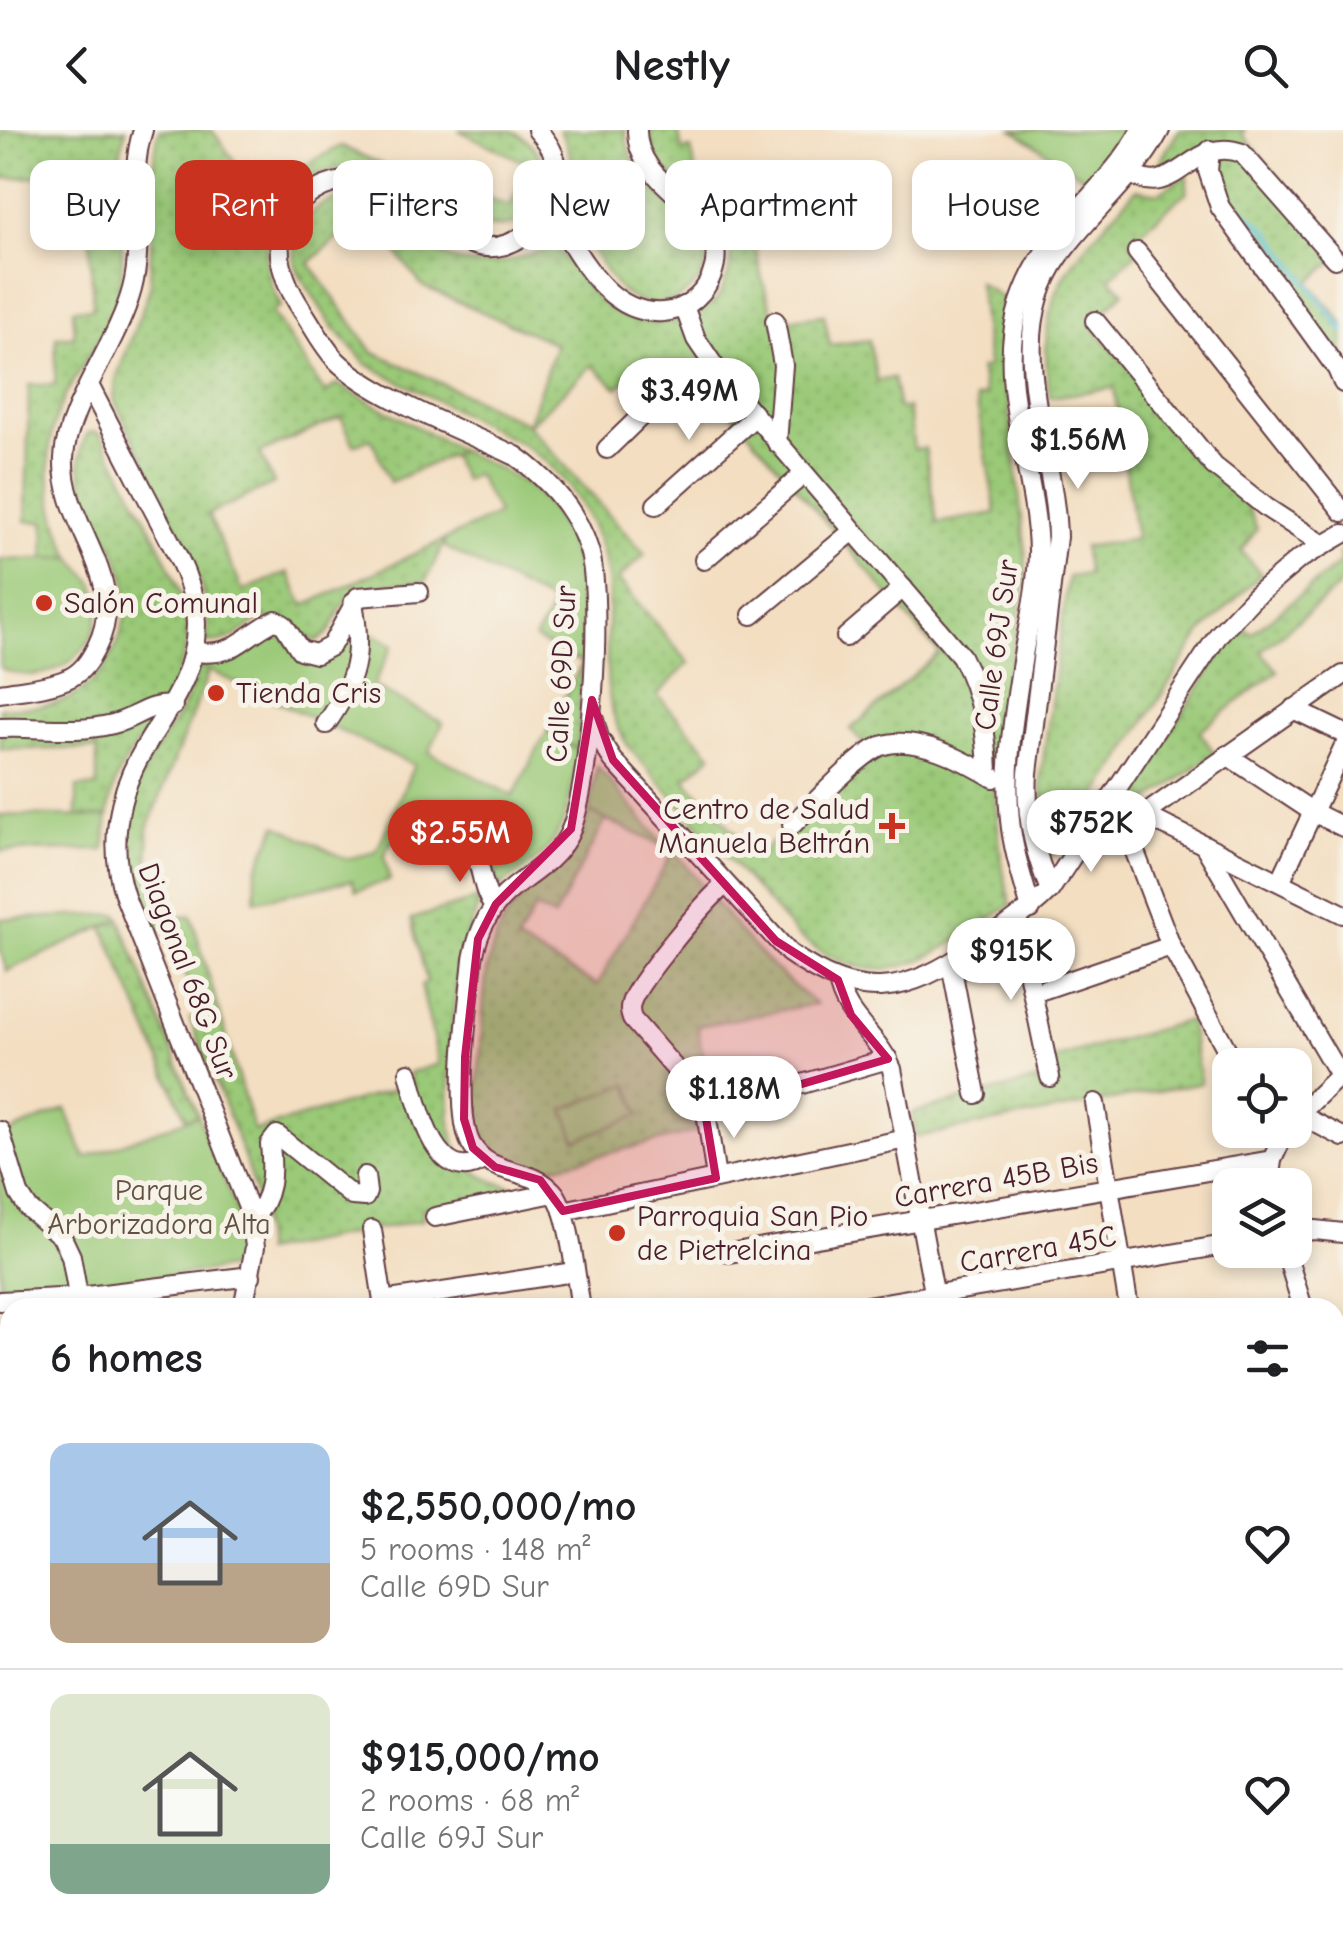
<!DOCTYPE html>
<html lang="en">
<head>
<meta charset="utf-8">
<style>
	:root { --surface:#fff; --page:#f6f6f6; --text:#202124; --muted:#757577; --line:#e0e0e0; --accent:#c8321e }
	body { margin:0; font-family:"Comic Neue",sans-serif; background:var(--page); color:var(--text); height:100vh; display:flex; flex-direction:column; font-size:38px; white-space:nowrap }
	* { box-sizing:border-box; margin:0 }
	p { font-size:32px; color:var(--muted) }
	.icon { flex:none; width:55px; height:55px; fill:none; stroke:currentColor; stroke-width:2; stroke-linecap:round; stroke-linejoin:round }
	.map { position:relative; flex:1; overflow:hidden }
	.drawer { position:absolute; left:0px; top:1168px; width:1345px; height:642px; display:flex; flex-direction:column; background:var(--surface); border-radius:30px 30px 0 0; box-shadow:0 5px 15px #0003 }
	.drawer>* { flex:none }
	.hud { position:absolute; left:30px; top:30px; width:1285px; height:90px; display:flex; gap:20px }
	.buttons { position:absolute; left:1212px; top:918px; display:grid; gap:20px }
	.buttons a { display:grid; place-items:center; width:100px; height:100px; border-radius:20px; background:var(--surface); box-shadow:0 5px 15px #0003; font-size:50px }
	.price { position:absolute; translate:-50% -85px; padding:0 22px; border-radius:35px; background:#fff; color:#222; font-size:32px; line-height:65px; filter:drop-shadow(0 2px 5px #0008) }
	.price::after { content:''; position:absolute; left:50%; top:60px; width:30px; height:22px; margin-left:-15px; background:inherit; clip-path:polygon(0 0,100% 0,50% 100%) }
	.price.on { background:var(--accent); color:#fff }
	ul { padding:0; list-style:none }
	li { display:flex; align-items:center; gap:30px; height:250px; padding:0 50px }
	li+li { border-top:2px solid var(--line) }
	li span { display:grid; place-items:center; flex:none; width:280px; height:200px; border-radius:20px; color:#555 }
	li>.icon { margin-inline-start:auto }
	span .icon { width:120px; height:120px; fill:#fffc; stroke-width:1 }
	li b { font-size:42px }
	h2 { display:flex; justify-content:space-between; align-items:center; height:120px; padding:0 50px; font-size:42px }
	.pill { padding:0 35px; border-radius:20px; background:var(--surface); box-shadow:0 5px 15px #0003; font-size:35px; line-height:90px }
	.pill.on { background:var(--accent); color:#fff }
	header { display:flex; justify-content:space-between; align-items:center; height:130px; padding:0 50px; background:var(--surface); font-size:45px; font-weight:700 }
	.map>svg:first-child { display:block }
</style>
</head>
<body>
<header><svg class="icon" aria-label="back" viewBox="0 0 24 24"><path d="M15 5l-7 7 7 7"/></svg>Nestly<svg class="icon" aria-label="search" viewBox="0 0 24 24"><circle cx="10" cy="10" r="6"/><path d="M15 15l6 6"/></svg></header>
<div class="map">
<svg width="1343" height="1808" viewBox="0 0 1343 1808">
	<defs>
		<pattern id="grass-dots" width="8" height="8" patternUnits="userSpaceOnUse" patternTransform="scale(2.5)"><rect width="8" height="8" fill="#9ac977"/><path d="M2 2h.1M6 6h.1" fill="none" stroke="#86ac67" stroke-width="1.8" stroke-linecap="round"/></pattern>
	</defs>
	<rect width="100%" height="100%" fill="#f7f3e8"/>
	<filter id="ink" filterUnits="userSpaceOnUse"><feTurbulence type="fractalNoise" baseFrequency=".01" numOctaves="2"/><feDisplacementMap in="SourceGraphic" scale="20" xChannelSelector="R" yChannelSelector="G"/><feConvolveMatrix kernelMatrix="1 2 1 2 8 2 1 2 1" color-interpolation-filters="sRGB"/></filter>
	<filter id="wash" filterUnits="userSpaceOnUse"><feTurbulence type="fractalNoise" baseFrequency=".0048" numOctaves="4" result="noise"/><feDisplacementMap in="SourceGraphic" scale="40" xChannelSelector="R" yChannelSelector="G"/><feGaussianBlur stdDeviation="2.25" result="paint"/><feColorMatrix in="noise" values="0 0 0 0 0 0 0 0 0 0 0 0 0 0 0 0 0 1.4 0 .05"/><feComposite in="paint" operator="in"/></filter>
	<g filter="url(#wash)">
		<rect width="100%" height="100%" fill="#f3dec1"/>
		<g fill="url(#grass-dots)" stroke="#727451" stroke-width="2.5" fill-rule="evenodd">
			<path d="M0 0H126C107 54 132 115 117 169 107 203 82 234 66 264 39 314 47 379 72 428L44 429 45 392 26 391 29 255H55L56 207H74L73 179 93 178 87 46 1 48 0 130Z"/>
			<path d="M159 0H212L256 61 341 16 483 81 489 68 509 76 530 35 458 0C474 0 496 0 511 1 553 15 560 82 514 94 446 112 421 45 361 39 281 31 244 112 281 176L272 182 325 263 337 254 461 321 390 352 371 308 354 315 341 287 260 323 274 354 208 384 243 461 288 442 304 476 446 409 425 452C401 454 361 451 345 472 334 486 335 503 316 511L263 488C244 499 230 516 206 512L208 494 201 454 177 397 114 270 116 249 150 158 153 35Z"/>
			<path d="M559 0H625C627 22 636 38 650 55 675 84 736 116 690 160 671 177 640 179 620 160 610 150 602 134 594 122 588 112 578 101 575 89 567 55 581 33 559 0Z"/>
			<path d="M651 0H678L682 21 691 19 700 65 731 59 736 82 748 80 762 149 775 191 824 185 830 215 869 210 877 251 893 248 899 279 908 278 914 319 925 318 937 393 996 383 976 268 985 266 980 239 988 237 978 152 1006 171 1003 225 1026 425 1025 453 993 641 1001 731 1011 775C931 825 886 874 797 805L631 620C595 571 610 510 609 452 599 395 571 344 520 313L366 234 331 194 301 147 294 133V104C304 87 322 71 341 68 402 58 411 118 458 131 493 141 523 126 556 116 571 136 587 162 607 177 640 201 690 197 718 168 771 72 646 68 651 0ZM375 93 422 156 556 214 528 294 372 221 309 133 340 106 347 114ZM592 235 617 258 632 245 657 272 682 249 700 269 712 260 939 523 851 599 870 622 757 726 685 649 712 625 657 565 689 533 618 449 645 424 528 295Z"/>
			<path d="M1179 0H1245L1242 4 1343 123 1309 152 1343 193V230L1262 122 1229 89 1206 18 1152 44Z"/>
			<path d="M1187 44V62L1130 111 1137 122 1110 148 1124 162 1091 195 1244 369 1257 399 1241 421 1261 444 1200 504 1118 634 1066 712 1053 724 1048 720 1045 711 1041 646 1068 447 1088 444 1083 417 1136 409 1114 258 1050 267C1034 158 1070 135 1136 59L1159 63Z"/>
			<path d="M96 302 101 305C125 352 183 445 187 493 190 525 173 559 156 586 133 623 112 640 108 687L77 686V657H97V619H0V578C20 577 42 578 62 571 106 557 135 492 125 449 118 420 98 391 85 365 80 343 76 322 88 303Z"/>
			<path d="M1343 422V454L1261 521 1278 541 1199 601 1215 624 1129 684 1113 690 1227 514 1243 496 1251 504 1341 432 1339 424Z"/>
			<path d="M582 533 578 620 547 602Z"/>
			<path d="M199 536 209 541 148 698 149 734 161 792 191 785 254 1001 412 954 409 943 439 934 421 855 427 852 411 789 481 768C473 790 464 812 460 835 453 872 440 999 461 1028 475 1049 506 1056 529 1061L422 1078 423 1090 263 1122C266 1061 213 949 190 889L203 885 166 799 150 805C122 745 114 684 152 626 173 593 188 575 199 536Z"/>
			<path d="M589 682 606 689 554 787 535 778 517 811 597 855 674 720C718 775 758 831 816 874L698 896 709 974 695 979 699 1001 536 1041 497 1027 483 1013 475 994C476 969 479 943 481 917 484 872 482 822 509 783 536 746 578 730 589 682Z"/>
			<path d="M120 789 198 985 186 989 103 797Z"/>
			<path d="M1189 890 1201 953 916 1007 912 983 1049 947 1047 931Z"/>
		</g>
		<g fill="#9ac977" stroke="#727451" stroke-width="2.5">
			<path d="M1013 0H1130L1088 50Z"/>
			<path d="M461 321C486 333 515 344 536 363 584 406 583 474 582 533L535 509 553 474 443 416 446 409 498 384 476 344 464 350 450 325Z"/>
			<path d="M72 428C81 439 96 452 98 466 106 520 49 562 0 538V430Z"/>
			<path d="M352 492 393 515 373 556 443 593 429 622 513 666 547 602 578 620C572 655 569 696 544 723 532 736 514 746 500 757 491 725 466 690 427 700 415 703 402 709 390 713L384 726 390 750 356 761 352 750 255 771 256 741 277 695 346 729 376 722 414 635 199 536 202 528C215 525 231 525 244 520 258 514 265 502 281 504 314 550 330 534 352 492Z"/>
			<path d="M597 635V636L666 717 589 682Z"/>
			<path d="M0 685 108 687 104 720 0 721Z"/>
			<path d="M118 784 120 789 7 841 0 820V789Z"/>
			<path d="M628 954 640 985 576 1010 564 979Z"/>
			<path d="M66 979 85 1028 198 985 236 1078 242 1105 239 1137 118 1153 0 1161V1001L3 1005Z"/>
		</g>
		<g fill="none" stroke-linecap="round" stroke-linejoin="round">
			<path stroke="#5ac1d7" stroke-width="5" d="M1228 69 1268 101 1343 200"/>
		</g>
	</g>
	<g filter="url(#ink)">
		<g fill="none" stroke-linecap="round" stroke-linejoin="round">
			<defs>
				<g id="minor">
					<path d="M537 0C552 16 560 32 557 54 555 74 547 87 532 99 461 162 411 41 343 51 315 55 291 74 282 102 274 129 287 157 302 180 313 196 322 215 336 230 373 267 466 302 516 326 549 350 577 381 589 420 604 468 591 663 568 706 555 730 533 742 513 758 490 776 478 801 473 829 469 871 453 980 471 1014 490 1049 533 1035 555 1064 570 1084 576 1151 581 1178"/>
					<path d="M1210 20 1208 41 1220 77 1337 239 1343 253"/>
					<path d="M1123 38C1174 80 1189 3 1242 23L1335 129"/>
					<path d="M550 80C578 120 605 186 663 182 675 181 688 176 697 167 710 155 718 135 715 118 705 70 636 53 637 0"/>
					<path d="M1137 122 1343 382"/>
					<path d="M684 176 696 209 721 246 961 526C981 564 987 602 988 644"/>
					<path d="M775 191 783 235 777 313"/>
					<path d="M1095 191 1214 336 1267 378 1322 414"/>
					<path d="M90 257C110 296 130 335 150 373 169 411 196 450 196 494 196 545 168 578 144 619 117 664 108 717 125 767L251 1085 255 1117 243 1178"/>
					<path d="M607 319 681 247 721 246"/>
					<path d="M656 375 754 287"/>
					<path d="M704 430 804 344"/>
					<path d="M752 485 853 401"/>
					<path d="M846 507 903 458"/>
					<path d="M193 522C238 527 240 507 276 490L284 495 300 520 316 524 331 516 358 467 419 462"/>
					<path d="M0 563C22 559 47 558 67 549 82 543 90 530 97 516 131 448 61 396 64 328 66 278 118 213 132 159 146 107 126 51 143 0"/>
					<path d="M1293 579 1343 603"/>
					<path d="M594 590 599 608 613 630 789 823C861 874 906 864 975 817 1002 800 1027 783 1050 760L1219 504 1254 467 1298 430 1343 404"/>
					<path d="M326 594C356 552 363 524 353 473"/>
					<path d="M0 598C39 596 72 604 113 594 135 589 149 572 173 576"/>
					<path d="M1227 625 1313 682 1343 697"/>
					<path d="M1144 685 1343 784"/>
					<path d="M792 695C813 675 857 626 881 616 915 603 965 631 994 648"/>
					<path d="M1125 696 1171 816 1235 935"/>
					<path d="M1091 701 1125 696 1144 685 1343 545"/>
					<path d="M440 706C491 711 473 748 494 777"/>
					<path d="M1204 715 1339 945"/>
					<path d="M1280 752 1343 618"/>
					<path d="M1050 760C1034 722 1025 684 1028 643L1057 407C1055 314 999 209 1060 125 1092 81 1134 49 1160 0"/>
					<path d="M1031 779C1023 750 1013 721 1010 690 1004 635 1015 579 1023 525 1029 491 1038 454 1038 420 1036 339 994 252 1020 172 1046 94 1104 67 1141 0"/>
					<path d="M1017 789 1050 947"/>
					<path d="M951 834 976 964"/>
					<path d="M838 850C844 888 878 905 892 939L937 1178"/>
					<path d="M1045 859 1171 816"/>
					<path d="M409 943C417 973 436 1060 483 1030"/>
					<path d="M1095 973 1129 1178"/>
					<path d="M706 982 888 929"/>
					<path d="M1298 984 1343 1007"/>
					<path d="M1295 988 1343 942"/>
					<path d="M0 1001 19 1064 28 1078 62 1107 71 1126 80 1177"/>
					<path d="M716 1048 706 982 685 950 632 889C630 883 629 879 631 873 637 852 706 770 725 755"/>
					<path d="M1269 1055 1272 1030 1286 1000"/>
					<path d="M563 1081 906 1009"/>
					<path d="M435 1087 554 1063"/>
					<path d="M252 1090C273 1067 273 1043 270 1014L277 1005 352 1066 365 1067 367 1062 365 1046"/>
					<path d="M372 1100 384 1178"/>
					<path d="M1295 1102 1315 1100 1343 1103"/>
					<path d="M1285 1120 1303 1178"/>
					<path d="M729 1123 1272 1030"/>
					<path d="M0 1171 79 1167 251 1146"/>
					<path d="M383 1171 574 1142"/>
					<path d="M855 1178 1230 1114"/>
					<path d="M1335 1229 1343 1225"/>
					<path d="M1335 1257 1343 1262"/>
					<path d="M0 1261 10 1260"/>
					<path d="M1335 1354 1343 1357"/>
					<path d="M0 1382 5 1413 10 1412"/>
					<path d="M1335 1443 1343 1446"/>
					<path d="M1335 1537 1343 1541"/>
					<path d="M7 1577 10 1630"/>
					<path d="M1335 1645 1343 1649"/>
					<path d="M1335 1677 1343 1698"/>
					<path d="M0 1763H10"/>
					<path d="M20 1800 21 1808"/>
					<path d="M110 1800 111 1808"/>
					<path d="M446 1800 452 1808"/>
					<path d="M556 1800 563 1808"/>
					<path d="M1055 1800 1065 1808"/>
					<path d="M1189 1800 1200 1808"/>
					<path d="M646 1808 648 1800"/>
					<path d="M770 1808 780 1800"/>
					<path d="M845 1808 853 1800"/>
					<path d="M968 1808 975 1800"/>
					<path d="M1226 1808 1232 1800"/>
					<path d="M1340 1808 1343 1804"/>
				</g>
			</defs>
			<use href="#minor" stroke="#633c42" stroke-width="22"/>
			<use href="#minor" stroke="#fff" stroke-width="18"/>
		</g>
	</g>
	<path fill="#c2185b" fill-opacity="0.2" stroke="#c2185b" stroke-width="8" stroke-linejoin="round" d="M592 570 613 630 776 811 838 850 851 885 888 929 705 982 716 1048 563 1081 540 1050 495 1037 473 1018 464 989 465 927 478 809 496 774 571 699Z"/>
	<g fill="#c8321e" stroke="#f7f3e8" stroke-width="4">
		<circle cx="44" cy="473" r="10"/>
		<circle cx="216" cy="563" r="10"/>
		<path d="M887 681h10v10h10v10h-10v10h-10v-10h-10v-10h10z"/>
		<circle cx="617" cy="1103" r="10"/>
	</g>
	<g text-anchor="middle" stroke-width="10" stroke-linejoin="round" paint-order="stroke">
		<g font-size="30" fill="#4a1f2b" stroke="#f7f3e8" text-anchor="start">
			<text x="64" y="483">Salón Comunal</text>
			<text x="236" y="573">Tienda Cris</text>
			<text x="870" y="689" text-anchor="end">Centro de Salud<tspan x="870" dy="34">Manuela Beltrán</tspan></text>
			<text x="637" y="1096">Parroquia San Pio<tspan x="637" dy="34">de Pietrelcina</tspan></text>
		</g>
		<g font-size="30" fill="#4a1f2b" stroke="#f7f3e8">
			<text transform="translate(996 515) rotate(-82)" y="10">Calle 69J Sur</text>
			<text transform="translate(561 544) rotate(-87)" y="10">Calle 69D Sur</text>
			<text transform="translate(188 841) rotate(69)" y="10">Diagonal 68G Sur</text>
			<text transform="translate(996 1050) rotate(-10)" y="10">Carrera 45B Bis</text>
			<text transform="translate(1038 1119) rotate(-10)" y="10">Carrera 45C</text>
		</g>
		<g font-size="30" fill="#625242" stroke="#f7f3e8">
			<text x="159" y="1070">Parque<tspan x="159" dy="34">Arborizadora Alta</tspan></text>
		</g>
	</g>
</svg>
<div class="buttons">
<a><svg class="icon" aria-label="locate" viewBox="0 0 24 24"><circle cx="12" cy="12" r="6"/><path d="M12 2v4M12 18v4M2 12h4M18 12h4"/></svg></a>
<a><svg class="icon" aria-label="layers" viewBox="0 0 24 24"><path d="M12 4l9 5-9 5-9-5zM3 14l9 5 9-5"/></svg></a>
</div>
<b class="price" style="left:689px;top:313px">$3.49M</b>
<b class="price" style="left:1078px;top:362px">$1.56M</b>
<b class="price" style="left:1091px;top:745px">$752K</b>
<b class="price on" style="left:460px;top:755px">$2.55M</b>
<b class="price" style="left:1011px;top:873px">$915K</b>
<b class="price" style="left:734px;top:1011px">$1.18M</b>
<div class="hud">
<a class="pill">Buy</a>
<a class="pill on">Rent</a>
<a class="pill">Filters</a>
<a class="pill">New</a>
<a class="pill">Apartment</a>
<a class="pill">House</a>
</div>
<section class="drawer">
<h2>6 homes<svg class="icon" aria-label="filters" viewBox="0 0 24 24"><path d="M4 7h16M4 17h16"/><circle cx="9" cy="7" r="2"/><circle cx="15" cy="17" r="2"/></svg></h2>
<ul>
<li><span style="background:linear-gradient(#a9c7e8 60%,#b9a48a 0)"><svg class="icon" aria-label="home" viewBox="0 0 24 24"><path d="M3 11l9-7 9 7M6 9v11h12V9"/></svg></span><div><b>$2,550,000/mo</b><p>5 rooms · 148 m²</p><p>Calle 69D Sur</p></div><svg class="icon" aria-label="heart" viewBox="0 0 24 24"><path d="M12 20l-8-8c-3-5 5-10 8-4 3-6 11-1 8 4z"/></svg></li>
<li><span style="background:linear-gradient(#dfe7d0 75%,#7fa58c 0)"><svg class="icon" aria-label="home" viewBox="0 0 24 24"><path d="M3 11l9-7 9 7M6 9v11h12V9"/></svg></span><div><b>$915,000/mo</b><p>2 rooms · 68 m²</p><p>Calle 69J Sur</p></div><svg class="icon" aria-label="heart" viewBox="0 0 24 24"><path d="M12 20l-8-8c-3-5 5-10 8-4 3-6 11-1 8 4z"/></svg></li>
</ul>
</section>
</div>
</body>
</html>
